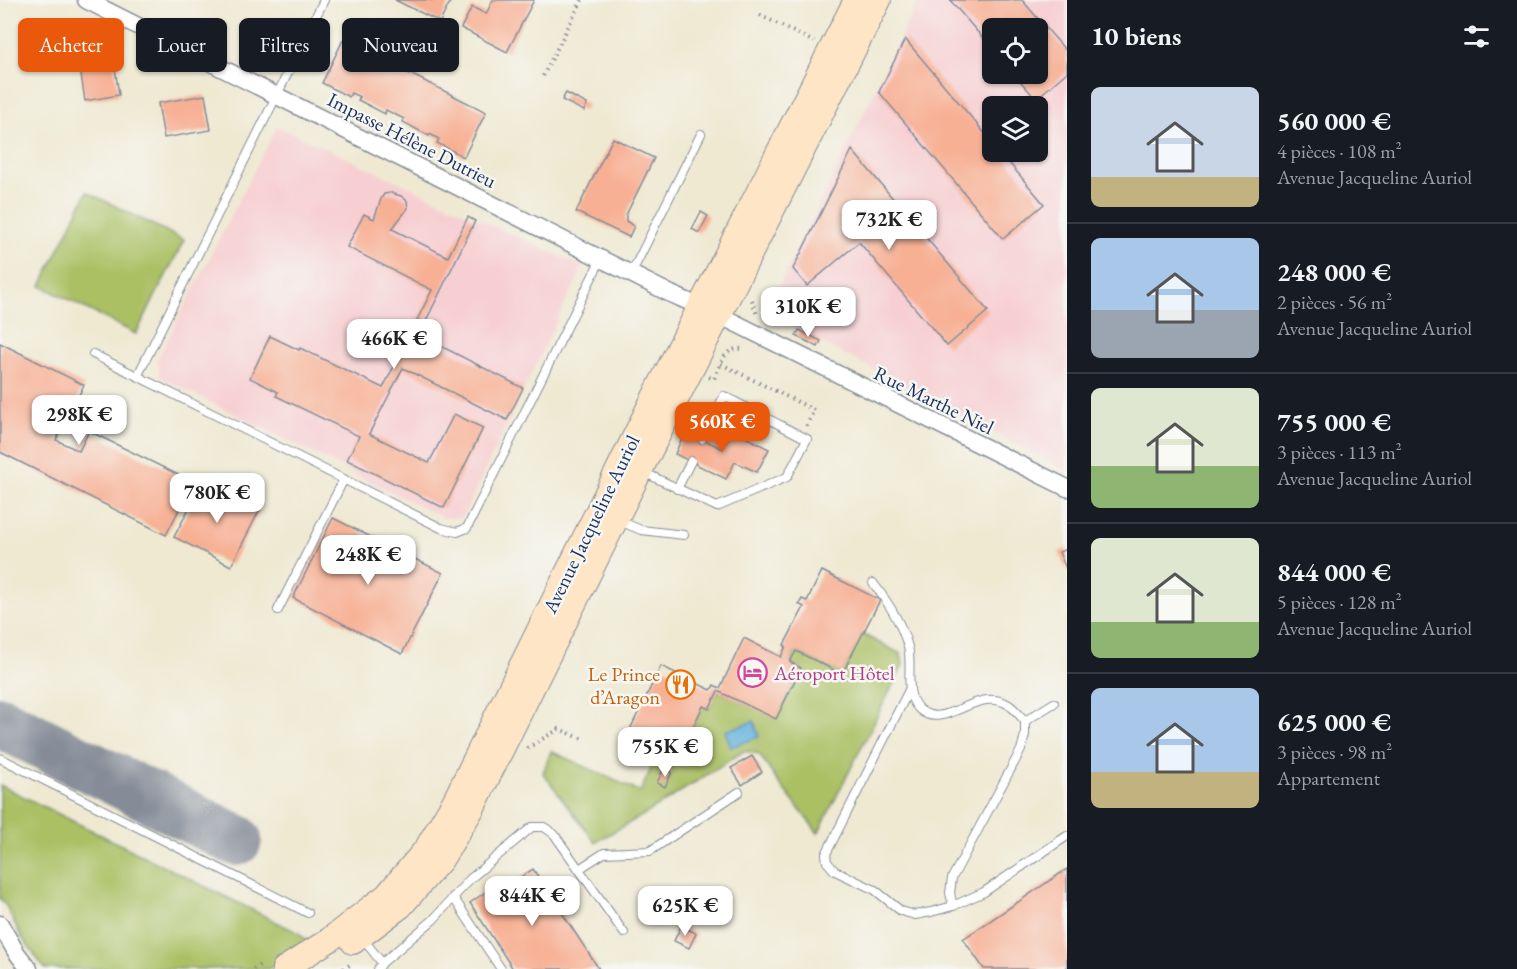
<!DOCTYPE html>
<html lang="fr">
<head>
<meta charset="utf-8">
<style>
	:root { --surface:#171b24; --page:#20242c; --text:#f1f3f6; --muted:#9ea1a6; --line:#363941; --accent:#ea580c }
	body { margin:0; font-family:"EB Garamond",serif; background:var(--page); color:var(--text); height:100vh; display:flex; flex-direction:column; font-size:22px; white-space:nowrap }
	* { box-sizing:border-box; margin:0 }
	p { font-size:20px; color:var(--muted) }
	.icon { flex:none; width:33px; height:33px; fill:none; stroke:currentColor; stroke-width:2; stroke-linecap:round; stroke-linejoin:round }
	.map { position:relative; flex:1; overflow:hidden }
	.drawer { display:flex; flex-direction:column; background:var(--surface); width:450px }
	.drawer>* { flex:none }
	.banner { position:absolute; left:18px; top:18px; width:570px; height:54px; display:flex; gap:12px }
	.buttons { position:absolute; left:982px; top:18px; display:grid; gap:12px }
	.buttons a { display:grid; place-items:center; width:66px; height:66px; border-radius:9px; background:var(--surface); box-shadow:0 2px 4px #0004; font-size:30px }
	.price { position:absolute; translate:-50% -51px; padding:0 14px; border-radius:12px; background:#fff; color:#222; font-size:20px; line-height:39px; filter:drop-shadow(0 2px 3px #0008) }
	.price::after { content:''; position:absolute; left:50%; top:36px; width:18px; height:14px; margin-left:-9px; background:inherit; clip-path:polygon(0 0,100% 0,50% 100%) }
	.price.current { background:var(--accent); color:#fff }
	ul { padding:0; list-style:none }
	li { display:flex; align-items:center; gap:18px; height:150px; padding:0 24px }
	li+li { border-top:2px solid var(--line) }
	li span { display:grid; place-items:center; flex:none; width:168px; height:120px; border-radius:9px; color:#555 }
	li>.icon { margin-inline-start:auto }
	span .icon { width:72px; height:72px; fill:#fffc; stroke-width:1 }
	li b { font-size:26px }
	h2 { display:flex; justify-content:space-between; align-items:center; height:72px; padding:0 24px; font-size:26px }
	.tag { padding:0 21px; border-radius:9px; background:var(--surface); box-shadow:0 2px 4px #0004; font-size:21px; line-height:54px }
	.tag.current { background:var(--accent); color:#fff }
	main { display:flex; flex:1; min-height:0 }
	.map>svg:first-child { display:block }
</style>
</head>
<body>
<main>
<div class="map">
<svg width="1067" height="969" viewBox="0 0 1067 969">
	<rect width="100%" height="100%" fill="#f6f6f2"/>
	<filter id="ink" filterUnits="userSpaceOnUse"><feTurbulence type="fractalNoise" baseFrequency=".0167" numOctaves="2"/><feDisplacementMap in="SourceGraphic" scale="12" xChannelSelector="R" yChannelSelector="G"/><feConvolveMatrix kernelMatrix="1 2 1 2 8 2 1 2 1" color-interpolation-filters="sRGB"/></filter>
	<filter id="wash" filterUnits="userSpaceOnUse"><feTurbulence type="fractalNoise" baseFrequency=".008" numOctaves="4" result="noise"/><feDisplacementMap in="SourceGraphic" scale="24" xChannelSelector="R" yChannelSelector="G"/><feGaussianBlur stdDeviation="1.35" result="paint"/><feColorMatrix in="noise" values="0 0 0 0 0 0 0 0 0 0 0 0 0 0 0 0 0 1.4 0 .05"/><feComposite in="paint" operator="in"/></filter>
	<g filter="url(#wash)">
		<rect width="100%" height="100%" fill="#efe9d2"/>
		<g fill="#f7cfd2" fill-rule="evenodd">
			<path d="M919 0H1067V471L766 313ZM993 28H1038V74H993ZM993 106H1038V152H993Z"/>
			<path d="M277 126 583 267 462 518H444L160 377 157 360Z"/>
		</g>
		<g fill="#aac064" stroke="#627861" stroke-width="1.5">
			<path d="M87 192 184 240 136 334 41 286Z"/>
			<path d="M862 634 901 654 903 665 818 833 775 778 759 754 744 751 647 813 595 842 543 773 551 751 640 792 664 741 682 749 703 706 709 709 718 691 776 718 801 668 790 662 796 651 842 674Z"/>
			<path d="M0 785 299 933 309 943 268 969H45L22 938 6 906 0 899Z"/>
		</g>
		<path fill="#61b1dc" stroke="#3e709d" stroke-width="1.5" d="M754 721 759 737 731 747 725 731Z"/>
		<g fill="none" stroke-linecap="round" stroke-linejoin="round">
			<path stroke="#858c98" stroke-width="52" d="M0 722 236 840"/>
		</g>
		<g id="blocks">
			<g fill="#f7b094">
				<path d="M395 0H451L440 22Z"/>
				<path d="M493 0H534L507 52 461 28 472 7 486 14Z"/>
				<path d="M950 0H1022L1067 52V72L1036 99 1014 74H1038V28H993V50Z"/>
				<path d="M905 39 993 143V152H1000L1044 204 1003 239 879 92Z"/>
				<path d="M343 40 486 112 464 157 437 143 439 139 430 134 429 136 403 122 404 119 386 110 385 114 358 100 360 97 351 93 349 97 322 83Z"/>
				<path d="M112 48 119 95 85 101 78 54Z"/>
				<path d="M566 93 587 104 584 111 562 100Z"/>
				<path d="M205 95 211 130 164 138 158 103Z"/>
				<path d="M613 138 654 158 626 215V221L634 226 629 237 576 212Z"/>
				<path d="M852 150 988 311 947 346 859 242 807 286 793 269Z"/>
				<path d="M391 193 401 196 407 201 408 208 392 229 448 257 468 217 475 221 419 335 523 388 507 420 403 368 369 434 429 463 454 414 483 428 444 508 347 460 359 436 276 396 278 392 250 378 270 336 299 350 300 348 383 388 432 290 347 247 364 214 374 219 381 199 384 194Z"/>
				<path d="M701 212 708 216 699 233 692 229Z"/>
				<path d="M799 330 821 341 818 347 796 336Z"/>
				<path d="M0 343 84 385 56 440 79 451 89 431 193 482 166 535 0 452Z"/>
				<path d="M732 430 769 449 757 472 735 462 726 479 675 454 685 431 723 449Z"/>
				<path d="M203 482 259 511 231 566 174 537Z"/>
				<path d="M333 518 443 573 402 654 293 598Z"/>
				<path d="M1067 549V571L1059 552Z"/>
				<path d="M822 571 880 600 842 674 796 651 790 662 801 668 776 719 718 691 709 709 703 706 682 750 651 735 641 756 622 746 661 666 711 690 714 685 720 688 744 638 781 657 786 646 784 645 804 607 799 604 802 599 807 601Z"/>
				<path d="M752 756 762 772 742 785 731 768Z"/>
				<path d="M664 768 672 772 665 787 657 783Z"/>
				<path d="M533 869 599 969H513L470 903 487 891 490 897Z"/>
				<path d="M1067 869V969H984L963 939Z"/>
				<path d="M681 926 696 933 689 948 674 941Z"/>
			</g>
		</g>
	</g>
	<g filter="url(#ink)">
		<use href="#blocks" fill-opacity="0" stroke="#858c98" stroke-width="1.5"/>
		<g fill="none" stroke-linecap="round" stroke-linejoin="round">
			<defs>
				<g id="service">
					<path d="M631 274 701 134"/>
					<path d="M93 354 441 528 457 532 467 528 601 259"/>
					<path d="M138 375 324 0"/>
					<path d="M675 406 710 422"/>
					<path d="M641 471 717 507 787 477 807 439 724 396 702 439"/>
					<path d="M677 489 691 461"/>
					<path d="M617 520 641 530 684 535"/>
					<path d="M873 583C888 602 902 624 908 647 913 666 903 694 919 709 944 733 978 684 1009 705 1015 709 1020 716 1025 721L1054 703"/>
					<path d="M278 610 344 479"/>
					<path d="M910 688 826 854 827 862 835 871 875 890 901 911 915 915 931 912 953 906"/>
					<path d="M1025 721V735L1021 750 952 878 950 893 953 906 984 892 1067 836"/>
					<path d="M0 758 308 913"/>
					<path d="M579 869 604 853 650 851 739 792"/>
					<path d="M453 897 501 969"/>
					<path d="M363 939 382 963 378 969"/>
					<path d="M382 963 433 920 470 879 532 827H544L554 834 624 933"/>
				</g>
				<g id="minor">
					<path d="M86 0 671 294 719 315 1067 488"/>
					<path d="M0 924 16 952 29 969"/>
				</g>
				<g id="secondary">
					<path d="M353 942 401 906 441 860 472 809 640 471 879 0"/>
					<path d="M284 969 329 940 387 895 426 849 455 800 654 397 856 0"/>
				</g>
			</defs>
			<use href="#service" stroke="#858c98" stroke-width="10"/>
			<use href="#minor" stroke="#858c98" stroke-width="19"/>
			<use href="#secondary" stroke="#858c98" stroke-width="26"/>
			<g stroke="#858c98" stroke-width="4" stroke-dasharray="1.5 4.5" stroke-linecap="butt">
				<path d="M760 15 814 42"/>
				<path d="M543 76 582 0"/>
				<path d="M752 300 757 315"/>
				<path d="M721 364 814 410 806 427"/>
				<path d="M709 377 714 379C722 363 723 347 743 349"/>
				<path d="M527 748 559 729 585 740"/>
				<path d="M253 969 263 963"/>
				<path d="M343 969 353 963"/>
			</g>
			<use href="#service" stroke="#fff" stroke-width="8"/>
			<use href="#minor" stroke="#fff" stroke-width="16"/>
			<use href="#secondary" stroke="#fee5c5" stroke-width="24"/>
		</g>
	</g>
	<defs>
		<symbol id="hotel-ring" viewBox="-11 -11 22 22"><circle r="9.5" fill="#f6f6f2" stroke="#d1479c" stroke-width="1.5"/><path d="M-6-4.5h1.5V1H6V5H4.5V3h-9V5H-6ZM-4 0a1.8 1.8 0 1 1 3.6 0ZM.5 0V-2.5h3Q6-2.5 6 0Z" fill="#d1479c"/></symbol>
		<symbol id="restaurant-ring" viewBox="-11 -11 22 22"><circle r="9.5" fill="#f6f6f2" stroke="#e8710a" stroke-width="1.5"/><path d="M-5-6h1v4h1v-4h1v4h1v-4h1v5L-1.5 .5V6h-2V.5L-5-1ZM5-6V6H3V1.5H1.5Q1.5-4 5-6Z" fill="#e8710a"/></symbol>
	</defs>
	<g fill-rule="evenodd">
		<use href="#hotel-ring" x="736" y="656" width="33" height="33"/>
		<use href="#restaurant-ring" x="664" y="668" width="33" height="33"/>
	</g>
	<g text-anchor="middle" stroke-width="5" stroke-linejoin="round" paint-order="stroke">
		<g font-size="20" fill="#1b2f5e" stroke="#f6f6f2">
			<text transform="translate(412 140) rotate(27)" y="7">Impasse Hélène Dutrieu</text>
			<text transform="translate(934 400) rotate(26)" y="7">Rue Marthe Niel</text>
			<text transform="translate(591 524) rotate(-64)" y="7">Avenue Jacqueline Auriol</text>
		</g>
		<g font-size="20" fill="#b23c85" stroke="#f6f6f2" text-anchor="start">
			<text x="774" y="680">Aéroport Hôtel</text>
		</g>
		<g font-size="20" fill="#c56008" stroke="#f6f6f2" text-anchor="end">
			<text x="660" y="681">Le Prince<tspan x="660" dy="23">d’Aragon</tspan></text>
		</g>
	</g>
</svg>
<div class="buttons">
<a><svg class="icon" aria-label="locate" viewBox="0 0 24 24"><circle cx="12" cy="12" r="6"/><path d="M12 2v4M12 18v4M2 12h4M18 12h4"/></svg></a>
<a><svg class="icon" aria-label="layers" viewBox="0 0 24 24"><path d="M12 4l9 5-9 5-9-5zM3 14l9 5 9-5"/></svg></a>
</div>
<b class="price" style="left:889px;top:251px">732K €</b>
<b class="price" style="left:808px;top:338px">310K €</b>
<b class="price" style="left:394px;top:370px">466K €</b>
<b class="price" style="left:79px;top:446px">298K €</b>
<b class="price current" style="left:722px;top:453px">560K €</b>
<b class="price" style="left:217px;top:524px">780K €</b>
<b class="price" style="left:368px;top:586px">248K €</b>
<b class="price" style="left:665px;top:778px">755K €</b>
<b class="price" style="left:532px;top:927px">844K €</b>
<b class="price" style="left:685px;top:937px">625K €</b>
<div class="banner">
<a class="tag current">Acheter</a>
<a class="tag">Louer</a>
<a class="tag">Filtres</a>
<a class="tag">Nouveau</a>
</div>
</div>
<section class="drawer">
<h2>10 biens<svg class="icon" aria-label="filters" viewBox="0 0 24 24"><path d="M4 7h16M4 17h16"/><circle cx="9" cy="7" r="2"/><circle cx="15" cy="17" r="2"/></svg></h2>
<ul>
<li><span style="background:linear-gradient(#c9d6e8 75%,#c2b280 0)"><svg class="icon" aria-label="home" viewBox="0 0 24 24"><path d="M3 11l9-7 9 7M6 9v11h12V9"/></svg></span><div><b>560 000 €</b><p>4 pièces · 108 m²</p><p>Avenue Jacqueline Auriol</p></div></li>
<li><span style="background:linear-gradient(#a9c7e8 60%,#9aa5b1 0)"><svg class="icon" aria-label="home" viewBox="0 0 24 24"><path d="M3 11l9-7 9 7M6 9v11h12V9"/></svg></span><div><b>248 000 €</b><p>2 pièces · 56 m²</p><p>Avenue Jacqueline Auriol</p></div></li>
<li><span style="background:linear-gradient(#dfe7d0 65%,#8fb573 0)"><svg class="icon" aria-label="home" viewBox="0 0 24 24"><path d="M3 11l9-7 9 7M6 9v11h12V9"/></svg></span><div><b>755 000 €</b><p>3 pièces · 113 m²</p><p>Avenue Jacqueline Auriol</p></div></li>
<li><span style="background:linear-gradient(#dfe7d0 70%,#8fb573 0)"><svg class="icon" aria-label="home" viewBox="0 0 24 24"><path d="M3 11l9-7 9 7M6 9v11h12V9"/></svg></span><div><b>844 000 €</b><p>5 pièces · 128 m²</p><p>Avenue Jacqueline Auriol</p></div></li>
<li><span style="background:linear-gradient(#a9c7e8 70%,#c2b280 0)"><svg class="icon" aria-label="home" viewBox="0 0 24 24"><path d="M3 11l9-7 9 7M6 9v11h12V9"/></svg></span><div><b>625 000 €</b><p>3 pièces · 98 m²</p><p>Appartement</p></div></li>
</ul>
</section>
</main>
</body>
</html>
